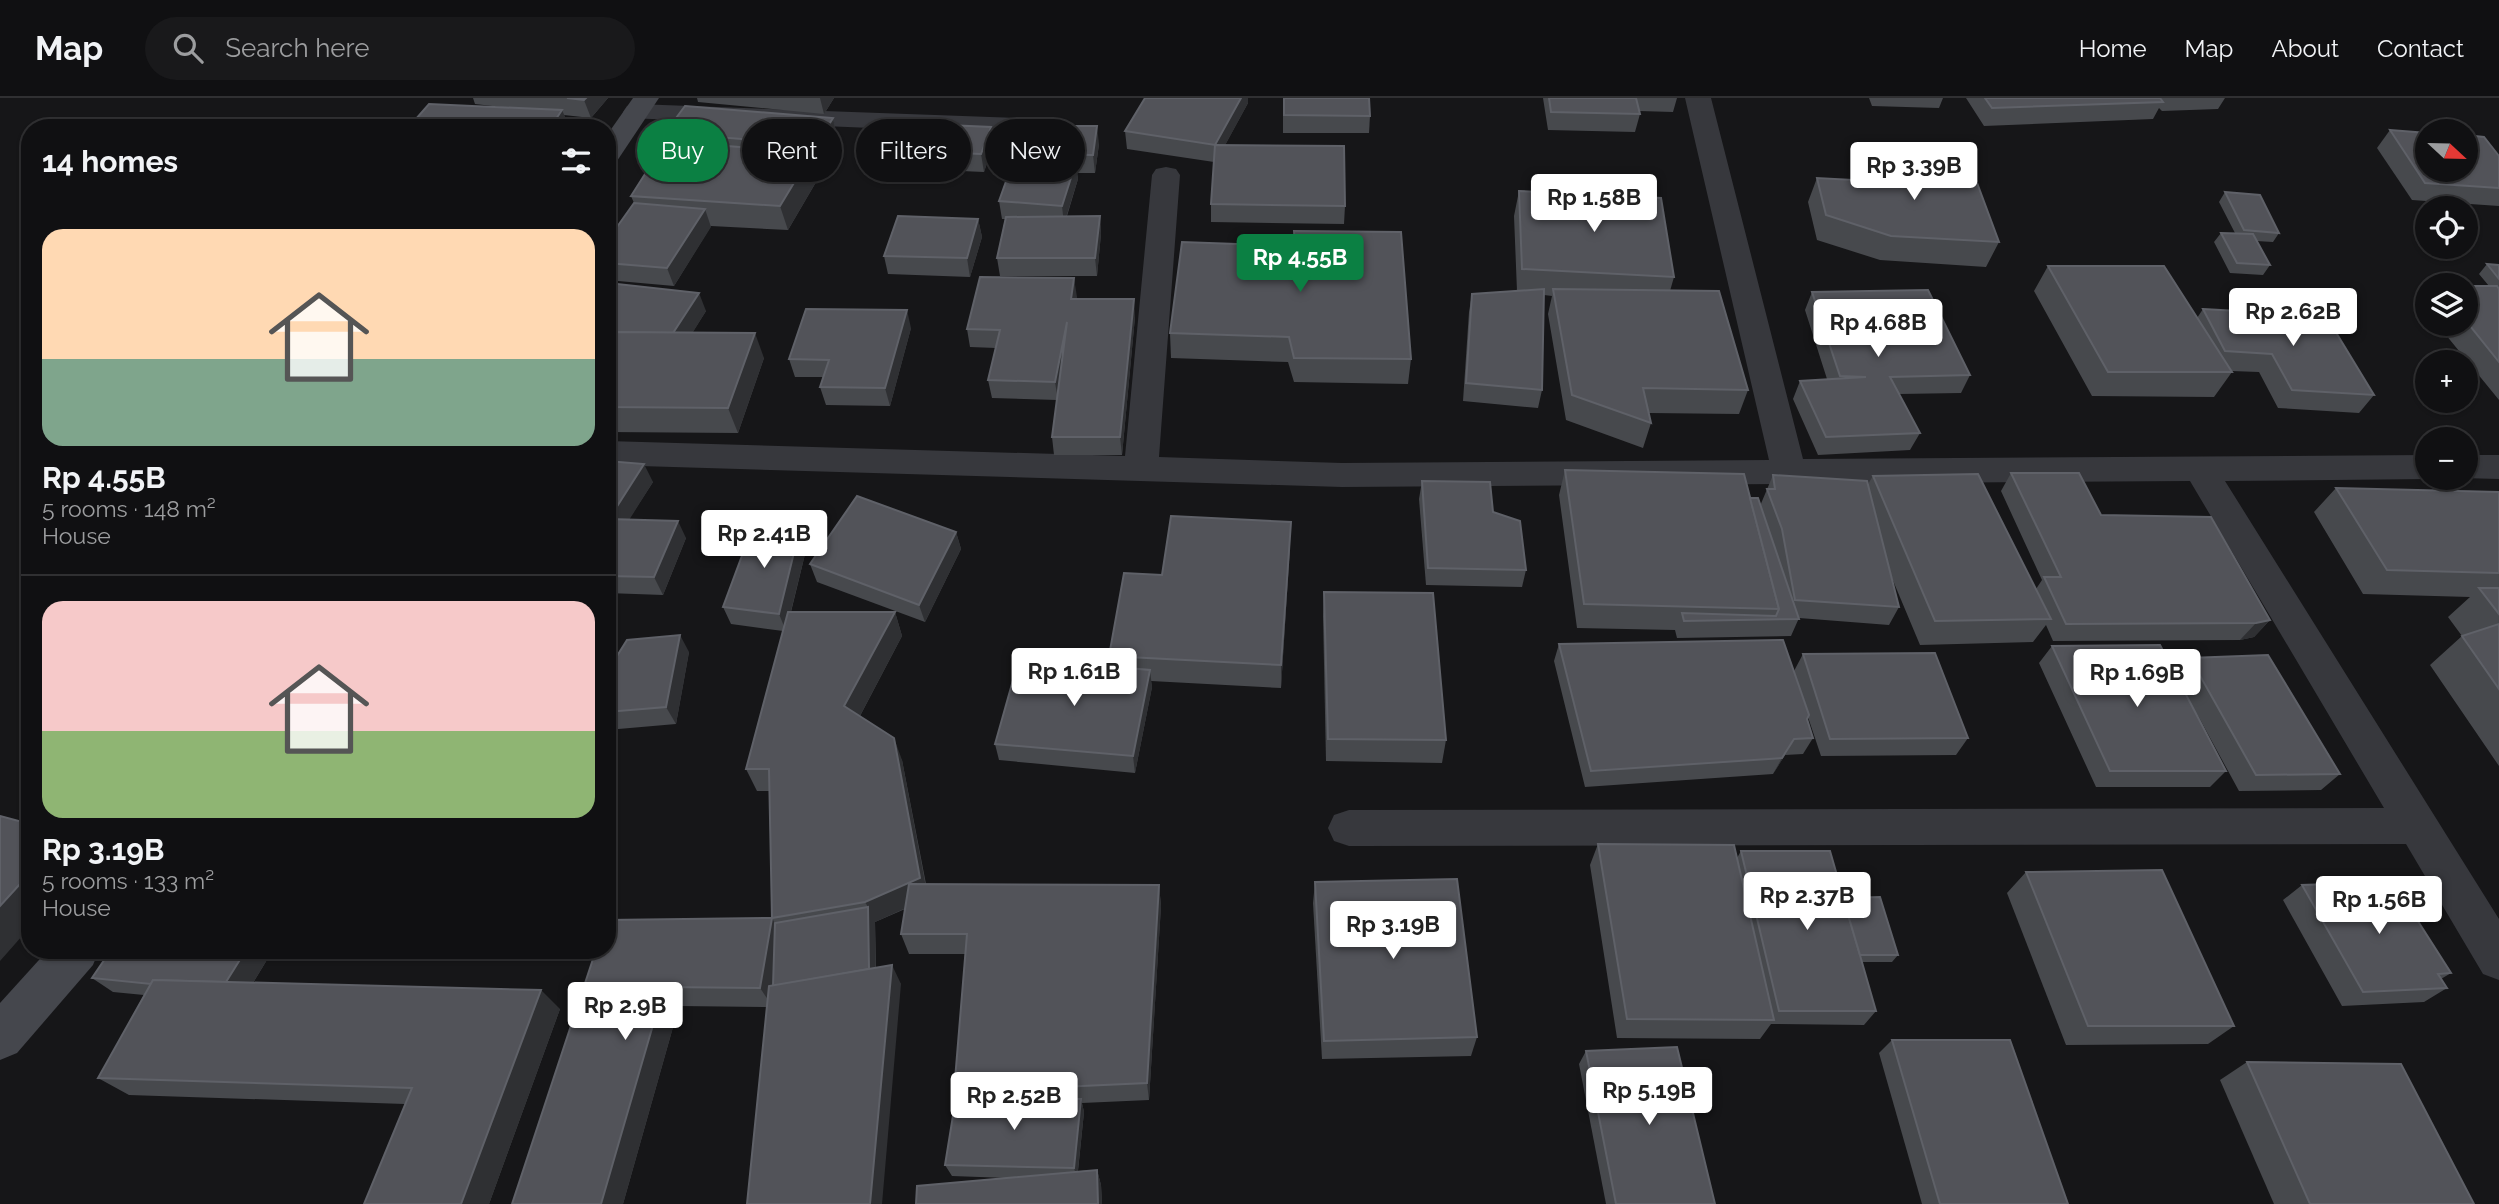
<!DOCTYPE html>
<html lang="en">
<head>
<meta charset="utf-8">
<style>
	:root { --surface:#101012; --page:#19191b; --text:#f1f3f6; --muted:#9c9d9f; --line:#303032; --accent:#0b8043 }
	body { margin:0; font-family:Raleway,sans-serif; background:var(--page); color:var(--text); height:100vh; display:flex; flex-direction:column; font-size:26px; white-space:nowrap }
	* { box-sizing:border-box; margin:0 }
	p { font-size:23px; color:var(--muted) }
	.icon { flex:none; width:38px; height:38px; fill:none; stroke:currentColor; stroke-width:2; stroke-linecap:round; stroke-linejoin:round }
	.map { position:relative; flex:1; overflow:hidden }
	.side { position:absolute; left:21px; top:21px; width:595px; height:840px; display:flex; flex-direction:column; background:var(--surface); border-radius:28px; box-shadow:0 2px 5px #0004,0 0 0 2px var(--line) }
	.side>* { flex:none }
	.top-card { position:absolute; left:637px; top:21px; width:665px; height:63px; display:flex; gap:14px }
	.needle { width:46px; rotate:112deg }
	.tools { position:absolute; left:2415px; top:21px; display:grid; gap:14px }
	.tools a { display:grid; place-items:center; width:63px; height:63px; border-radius:50%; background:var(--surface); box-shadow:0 2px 5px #0004,0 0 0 2px var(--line); font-size:35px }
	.price { position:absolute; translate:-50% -60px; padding:0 16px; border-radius:7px; background:#fff; color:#222; font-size:23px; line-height:46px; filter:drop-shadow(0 2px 4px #0008) }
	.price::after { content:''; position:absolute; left:50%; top:42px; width:21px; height:16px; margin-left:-10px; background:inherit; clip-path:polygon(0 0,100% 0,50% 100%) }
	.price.on { background:var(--accent); color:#fff }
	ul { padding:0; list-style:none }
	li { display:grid; align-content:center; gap:14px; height:371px; padding:0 21px }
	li+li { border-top:2px solid var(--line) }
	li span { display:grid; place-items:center; height:217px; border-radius:21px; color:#555 }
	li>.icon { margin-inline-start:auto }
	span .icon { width:126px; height:126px; fill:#fffc; stroke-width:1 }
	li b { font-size:30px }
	h2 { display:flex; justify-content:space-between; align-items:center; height:84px; padding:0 21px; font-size:30px }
	.tag { padding:0 24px; border-radius:32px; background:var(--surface); box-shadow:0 2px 5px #0004,0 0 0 2px var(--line); font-size:24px; line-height:63px }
	.tag.on { background:var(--accent); color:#fff }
	header { display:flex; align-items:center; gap:42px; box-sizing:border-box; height:98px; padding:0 35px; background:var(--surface); border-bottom:2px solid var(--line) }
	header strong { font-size:33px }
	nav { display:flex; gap:38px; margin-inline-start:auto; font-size:24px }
	.search { width:490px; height:63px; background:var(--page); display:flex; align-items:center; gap:18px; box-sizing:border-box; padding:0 24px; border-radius:38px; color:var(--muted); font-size:26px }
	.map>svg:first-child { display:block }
</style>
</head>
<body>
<header>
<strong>Map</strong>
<div class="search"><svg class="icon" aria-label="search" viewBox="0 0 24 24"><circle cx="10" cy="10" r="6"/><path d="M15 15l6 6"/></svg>Search here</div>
<nav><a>Home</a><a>Map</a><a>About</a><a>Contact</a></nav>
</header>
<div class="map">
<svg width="2499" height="1106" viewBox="0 0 2499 1106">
	<rect width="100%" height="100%" fill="#161618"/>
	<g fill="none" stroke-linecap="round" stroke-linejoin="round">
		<g fill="#37383d" fill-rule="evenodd">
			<path d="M1685 0H1711L1803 361 2427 357V380H2432L2427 381 2225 383 2499 821V882L2483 876 2406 746 1349 748 1334 743 1328 730 1334 717 1349 712 2384 710 2190 383 1342 389 607 367V343L1125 358 1152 77 1156 71 1166 69 1176 71 1180 77 1159 359 1342 365 1769 362Z"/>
			<path d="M636 6 1044 21 1054 23 1058 29 1054 35 1044 37 627 20 623 14 627 8Z"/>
			<path d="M2466 357H2499V381L2461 380H2466Z"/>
		</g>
		<g fill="#45474d" fill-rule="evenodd">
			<path d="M633 0H659L617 63 607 65V37Z"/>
			<path d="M48 852H99L93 867 17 955 0 962V905Z"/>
		</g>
	</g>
	<g fill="#47494d">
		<path d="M473 0H608L591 20 564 17 570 30 501 9 475 6Z"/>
		<path d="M697 0H834L824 16 698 4Z"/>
		<path d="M1145 0H1248V5L1225 47 1345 108 1344 126 1211 124V106L1214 64 1127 51 1125 33Z"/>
		<path d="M1283 0 1370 18 1369 35H1283Z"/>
		<path d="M1543 0H1677L1673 14 1639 13 1640 16 1635 34 1548 32Z"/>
		<path d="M1869 0H1943L1939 10 1872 8Z"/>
		<path d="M1966 0H2225L2218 11 2162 13 2159 10 2153 21 1984 28Z"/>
		<path d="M833 20 837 38 821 65 815 64 819 79 788 132 711 128 674 188 607 182V143L634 105 631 98 669 43 665 35Z"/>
		<path d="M2390 32 2499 58V108L2412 102 2377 50Z"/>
		<path d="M1099 46 1095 75H1077L1078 81 1067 118H1100L1101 136 1097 178H1000L997 160 1005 121H1002L999 103 1009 74H1004L1001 56Z"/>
		<path d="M993 47 984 74 893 70 889 52Z"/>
		<path d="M1883 61 1999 144 1986 169 1880 162 1817 142 1808 104 1817 80 1874 83Z"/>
		<path d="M1519 93 1674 179 1670 193 1748 292 1739 316 1649 315 1651 325 1643 350 1566 322 1548 216 1552 198 1544 197 1542 292 1538 310 1463 303 1469 214 1472 196 1517 193 1514 118Z"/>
		<path d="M2225 94 2279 135 2273 144 2256 143 2270 167 2263 177 2230 175 2214 144 2221 135H2235L2219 104Z"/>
		<path d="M978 121 982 139 970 179 888 176 884 158Z"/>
		<path d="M1294 133 1411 261 1408 286 1294 284 1288 264 1171 260 1170 235 1293 148Z"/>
		<path d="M2487 166 2499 167V302L2437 226H2466V188H2489L2479 176Z"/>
		<path d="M2048 168 2197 220 2203 211 2374 297 2359 315 2278 310 2259 274 2231 273 2232 274 2214 299 2092 298 2034 193Z"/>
		<path d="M1074 180 1076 201 1135 219 1122 357H1054L1052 339 1057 302 992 300 988 282 996 250 970 249 967 231Z"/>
		<path d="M607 186 706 213 692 235 764 260 738 335 607 334Z"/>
		<path d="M1812 194 1970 277 1961 295 1899 296 1920 335 1910 352 1818 357 1793 301 1800 283 1827 281 1805 212Z"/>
		<path d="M2427 199V213L2421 206Z"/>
		<path d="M911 230 890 308 826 307 820 289 823 279H795L789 261Z"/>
		<path d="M607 363 653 384 629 421 686 440 663 497 607 495Z"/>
		<path d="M1565 372 1750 400 1760 408 1773 377 1868 386 1873 378 2036 491 2042 482 2001 393 2011 375 2101 417 2270 522 2254 539 2240 542 2053 543 2046 527 2033 544 1920 547 1889 473 1899 509 1889 527 1799 520 1791 538 1677 540 1675 532 1577 530 1559 397Z"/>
		<path d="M1422 383 1493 414 1526 472 1522 489 1426 487 1419 401Z"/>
		<path d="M2336 390 2499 394V668L2430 567 2462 538 2448 519 2470 499 2363 496 2314 414Z"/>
		<path d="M800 430 807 448 791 514H895L902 538 860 618 902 662 926 786 1159 787 1161 808 1149 1002 1082 1005 1084 1014 1078 1073 1097 1072 1101 1087 1102 1106H916L1007 1080 952 1078 945 1067 956 999 954 994 965 856H909L901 836 905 811 875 824 876 869 901 886 767 909 679 908 623 1106H512L596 852 772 820 769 693H757L746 671 783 533 731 526 723 509Z"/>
		<path d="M956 434 961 451 925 524 817 484 810 466Z"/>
		<path d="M1290 448 1281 590 1151 583 1152 589 1135 675 999 662 995 646 1111 569 1109 558 1162 477Z"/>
		<path d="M1324 494 1446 642 1442 665 1326 663 1323 518Z"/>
		<path d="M1559 546 1794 573 1803 556 1968 640 1956 657 1821 658 1808 619 1807 622 1813 640 1803 656 1785 657 1773 676 1585 689 1554 563Z"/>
		<path d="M2052 548 2176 576 2190 560 2340 676 2321 692 2239 693 2196 614 2226 673 2210 689H2096L2039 565Z"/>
		<path d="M689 554 676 626 607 632V574Z"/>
		<path d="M1598 746 1737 760 1741 753 1843 800 1898 857 1892 864H1862L1876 913 1864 927 1771 926 1760 941 1617 940 1590 767Z"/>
		<path d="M2026 774 2234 928 2208 946 2066 947 2007 795Z"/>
		<path d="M1315 784 1477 939 1471 958 1322 961 1313 805Z"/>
		<path d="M2302 787 2451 875 2441 881 2447 890 2424 904 2342 908 2283 802Z"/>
		<path d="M111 852H273L253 885 560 911 489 1106H364L405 1006 129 997 98 980 144 897 113 894 92 880Z"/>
		<path d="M1892 942 2068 1106H1922L1879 955Z"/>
		<path d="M1586 953 1715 1106H1606L1579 966Z"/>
		<path d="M2247 964 2474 1106H2274L2220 982Z"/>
	</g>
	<g fill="#2f3033">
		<path d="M586 0H608L591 20 584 2Z"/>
		<path d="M820 0H834L824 16Z"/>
		<path d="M1241 0H1248V5L1216 64 1215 47Z"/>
		<path d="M562 12 570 30H550Z"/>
		<path d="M833 20 837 38 821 65 816 47Z"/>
		<path d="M1097 28 1099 46 1095 75 1093 57Z"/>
		<path d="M991 29 993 47 984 74 981 56Z"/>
		<path d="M812 55 819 79 788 132 780 108Z"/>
		<path d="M1076 64 1078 81 1064 126 1062 108Z"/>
		<path d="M705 111 711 129 674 188 667 170Z"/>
		<path d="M1100 118 1101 136 1097 178 1095 160Z"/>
		<path d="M978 121 982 139 970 179 967 160Z"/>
		<path d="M1074 180 1077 199 1074 219 1071 201Z"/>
		<path d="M699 195 706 213 677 260 669 242Z"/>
		<path d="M1134 201 1135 219 1122 357 1120 339Z"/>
		<path d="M907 212 911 230 890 308 885 290Z"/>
		<path d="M1067 224 1058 302 1055 284Z"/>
		<path d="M755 235 764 260 738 335 728 310Z"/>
		<path d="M644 366 653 384 619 438 609 421Z"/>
		<path d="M678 423 686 440 663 497 654 479Z"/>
		<path d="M1291 424 1290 448 1281 590V567Z"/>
		<path d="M800 430 807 448 786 533 779 516Z"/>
		<path d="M956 434 961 451 925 524 919 507Z"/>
		<path d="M895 514 902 538 853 631 844 608Z"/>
		<path d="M2270 522 2254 539 2240 542 2256 525Z"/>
		<path d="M680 537 689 554 676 626 666 609Z"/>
		<path d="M1150 572 1152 589 1135 675 1133 658Z"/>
		<path d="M894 640 902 662 928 800 875 824 876 890 773 909 760 890 772 820 783 840 868 809 865 804Z"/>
		<path d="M1794 641 1785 657 1773 676 1782 660Z"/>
		<path d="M30 775V829L0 863V808Z"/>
		<path d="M1159 787 1161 808 1149 1002 1147 985Z"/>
		<path d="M246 852H273L242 903 223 889Z"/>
		<path d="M892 867 901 886 882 1106H870Z"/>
		<path d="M664 889 679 908 623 1106H601Z"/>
		<path d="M541 892 560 911 489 1106H461Z"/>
		<path d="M1081 1001 1084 1014 1077 1081 1074 1070Z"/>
		<path d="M1097 1072 1101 1087 1102 1106H1098Z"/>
	</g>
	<g fill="#525359" stroke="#5f6168" stroke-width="2">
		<path d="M567 0H586L584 2Z"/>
		<path d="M1145 0H1241L1215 47 1125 33Z"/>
		<path d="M1284 0H1369L1370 18 1284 17Z"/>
		<path d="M1549 0H1636L1640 16 1551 14Z"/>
		<path d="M1985 0H2160L2163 4 1992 10Z"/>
		<path d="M429 6 562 12 550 30H408Z"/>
		<path d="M685 8 833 20 816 47 665 35Z"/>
		<path d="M901 25 991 29 981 56 889 52Z"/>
		<path d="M1007 28H1097L1093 57 1001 56Z"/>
		<path d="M2390 32 2427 35V72H2466V37L2484 39 2499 58V90L2425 85Z"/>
		<path d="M666 43 812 55 780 108 631 98Z"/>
		<path d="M1215 47 1344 48 1345 108 1211 106Z"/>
		<path d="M1883 61 1970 66 1999 144 1891 138 1826 117 1817 80 1891 84Z"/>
		<path d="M1013 64H1076L1062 108 999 103Z"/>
		<path d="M1519 93 1661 100 1674 179 1522 171Z"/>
		<path d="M2225 94 2260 97 2279 135 2244 132Z"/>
		<path d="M634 105 705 111 667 170 607 165V143Z"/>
		<path d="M898 118 978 121 967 160 884 158Z"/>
		<path d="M1100 118 1095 160H997L1006 119Z"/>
		<path d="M1294 133 1401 134 1411 261 1294 260 1289 239 1170 235 1182 144 1295 148Z"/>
		<path d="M2221 135 2253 136 2270 167 2237 165Z"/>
		<path d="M2487 166 2499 167V181Z"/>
		<path d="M2048 168H2164L2232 274H2108Z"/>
		<path d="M980 179 1074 180 1071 201H1134L1120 339H1052L1067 224 1055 284 988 282 1000 232 967 231Z"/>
		<path d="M608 185 699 195 673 235 609 234 607 237Z"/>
		<path d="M2466 188H2497L2499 191V264L2466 223Z"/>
		<path d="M1544 191 1542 292 1466 285 1472 196Z"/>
		<path d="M1553 191 1719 193 1748 292 1643 290 1651 325 1572 297Z"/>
		<path d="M1928 192 1970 277 1890 279 1920 335 1826 339 1800 283 1866 279 1840 278 1812 194Z"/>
		<path d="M806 211 907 212 885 290 820 289 829 262 789 261Z"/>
		<path d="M2203 211 2326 218 2374 297 2292 292 2272 256 2225 253Z"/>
		<path d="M609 234 755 235 728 310 607 309V237Z"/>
		<path d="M607 363 644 366 609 421 678 423 654 479 607 478Z"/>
		<path d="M1565 372 1744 376 1779 511 1584 506Z"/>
		<path d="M2011 375H2079L2101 417 2211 419 2270 522 2256 525 2066 526 2044 479H2061Z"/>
		<path d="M1978 376 2051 521 1935 523 1873 378Z"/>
		<path d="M1773 377 1867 383 1899 509 1795 502 1782 431 1767 391H1775Z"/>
		<path d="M1422 383 1490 384 1493 414 1520 423 1526 472 1428 470Z"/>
		<path d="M2336 390 2499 394V475L2387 472Z"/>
		<path d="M857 398 956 434 919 507 810 466Z"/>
		<path d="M1750 400H1758L1799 521 1684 523 1682 515 1776 518 1779 511Z"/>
		<path d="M1171 418 1291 424 1281 567 1109 558 1124 475 1162 477Z"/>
		<path d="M753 428 800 430 779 516 723 509Z"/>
		<path d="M2479 490H2499V516Z"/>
		<path d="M1324 494 1433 495 1446 642 1328 641Z"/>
		<path d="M788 514H895L844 608 894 640 920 780 865 804 772 820 769 671H746Z"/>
		<path d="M2499 526V591L2462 538Z"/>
		<path d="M680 537 666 609 607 614V574L627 542Z"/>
		<path d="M1783 542 1809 617 1807 621 1813 640 1794 641 1782 660 1591 673 1559 546Z"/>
		<path d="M2160 547 2226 673H2110L2052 548Z"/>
		<path d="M1935 555 1968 640 1830 641 1803 556Z"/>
		<path d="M2268 557 2340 676 2256 677 2190 560Z"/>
		<path d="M1019 561 1150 572 1133 658 995 646Z"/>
		<path d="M0 718 30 726V775L0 808Z"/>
		<path d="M1598 746 1734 747 1774 922 1627 921Z"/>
		<path d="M1741 753H1830L1876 913H1779Z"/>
		<path d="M2162 772 2234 928H2088L2026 774Z"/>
		<path d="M1457 781 1477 939 1324 943 1315 784Z"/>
		<path d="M2393 784 2451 875 2438 876 2447 890 2363 894 2302 787Z"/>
		<path d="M909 786 1159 787 1147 985 954 994 967 836H901Z"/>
		<path d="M1880 799 1898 857H1860L1843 800Z"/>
		<path d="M868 809 869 871 773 888 775 825Z"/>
		<path d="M772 820 760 890 664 889 601 1106H512L596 852H607V822Z"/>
		<path d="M111 852H246L226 884 153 882 151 886 92 880Z"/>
		<path d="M892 867 870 1106H747L769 888Z"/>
		<path d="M153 882 541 892 461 1106H364L412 990 98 980Z"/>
		<path d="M1892 942H2010L2068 1106H1940Z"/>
		<path d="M1677 949 1715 1106H1616L1586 953Z"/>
		<path d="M2247 964 2401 966 2474 1106H2310Z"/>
		<path d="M956 999 1081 1001 1074 1070 945 1067Z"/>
		<path d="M1097 1072 1098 1106H916L917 1088Z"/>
	</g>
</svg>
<div class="tools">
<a><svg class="needle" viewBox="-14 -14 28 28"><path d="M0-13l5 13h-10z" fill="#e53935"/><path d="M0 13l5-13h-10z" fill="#9c9d9f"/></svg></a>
<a><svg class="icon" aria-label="locate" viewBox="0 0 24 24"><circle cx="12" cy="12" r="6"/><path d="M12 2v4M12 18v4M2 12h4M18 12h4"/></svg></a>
<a><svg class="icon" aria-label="layers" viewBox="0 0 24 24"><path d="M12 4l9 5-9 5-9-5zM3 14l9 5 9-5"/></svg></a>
<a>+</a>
<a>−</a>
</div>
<b class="price" style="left:1914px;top:104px">Rp 3.39B</b>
<b class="price" style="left:1594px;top:136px">Rp 1.58B</b>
<b class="price on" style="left:1300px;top:196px">Rp 4.55B</b>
<b class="price" style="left:2293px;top:250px">Rp 2.62B</b>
<b class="price" style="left:1878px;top:261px">Rp 4.68B</b>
<b class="price" style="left:764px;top:472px">Rp 2.41B</b>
<b class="price" style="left:1074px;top:610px">Rp 1.61B</b>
<b class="price" style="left:2137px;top:611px">Rp 1.69B</b>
<b class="price" style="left:1807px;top:834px">Rp 2.37B</b>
<b class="price" style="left:2379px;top:838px">Rp 1.56B</b>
<b class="price" style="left:1393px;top:863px">Rp 3.19B</b>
<b class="price" style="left:625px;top:944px">Rp 2.9B</b>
<b class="price" style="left:1649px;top:1029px">Rp 5.19B</b>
<b class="price" style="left:1014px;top:1034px">Rp 2.52B</b>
<div class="top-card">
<a class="tag on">Buy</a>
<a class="tag">Rent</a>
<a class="tag">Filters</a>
<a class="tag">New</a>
</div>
<section class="side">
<h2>14 homes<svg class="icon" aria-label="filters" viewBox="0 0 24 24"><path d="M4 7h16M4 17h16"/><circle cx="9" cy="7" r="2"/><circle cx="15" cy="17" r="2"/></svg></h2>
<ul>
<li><span style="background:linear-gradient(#ffd9b3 60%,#7fa58c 0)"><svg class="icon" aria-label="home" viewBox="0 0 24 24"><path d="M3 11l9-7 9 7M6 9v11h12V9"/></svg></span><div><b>Rp 4.55B</b><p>5 rooms · 148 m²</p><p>House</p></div></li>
<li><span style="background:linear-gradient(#f6c9c9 60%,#8fb573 0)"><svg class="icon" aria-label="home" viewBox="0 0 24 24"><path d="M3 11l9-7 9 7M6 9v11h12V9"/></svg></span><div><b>Rp 3.19B</b><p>5 rooms · 133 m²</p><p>House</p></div></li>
</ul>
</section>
</div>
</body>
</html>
